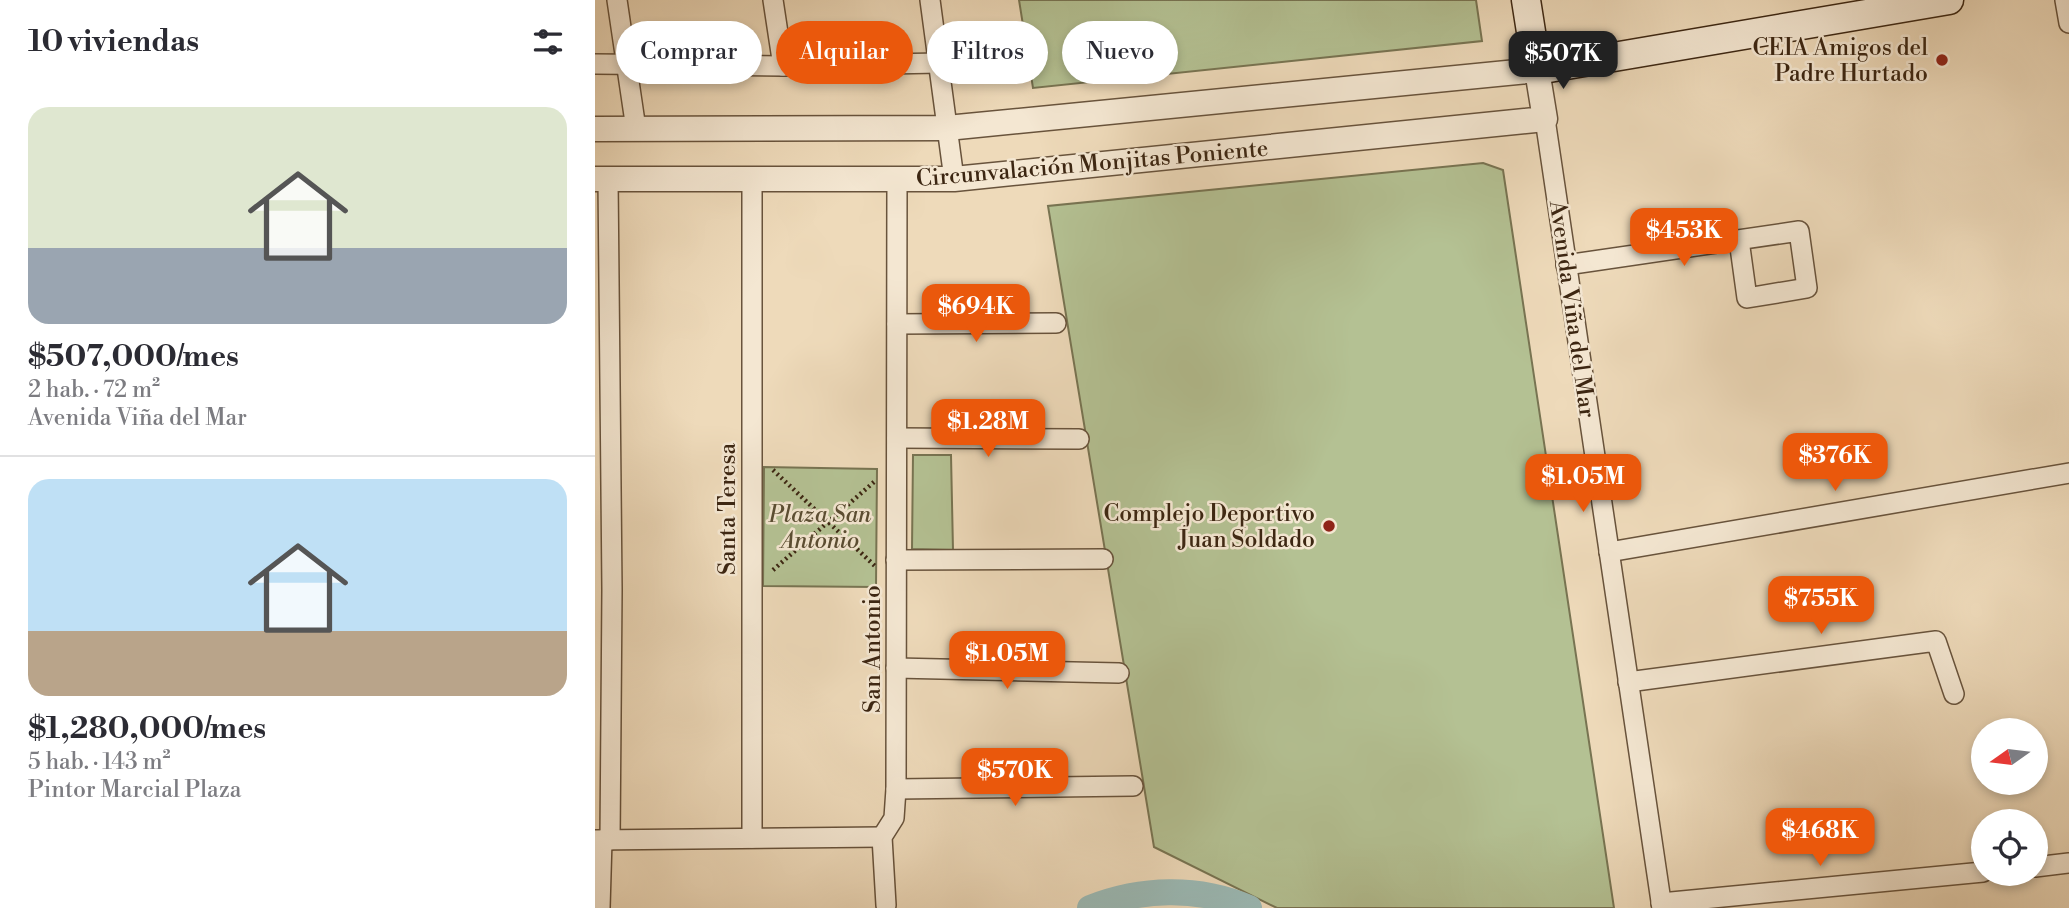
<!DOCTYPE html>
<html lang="es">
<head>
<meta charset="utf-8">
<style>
	:root { --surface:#fff; --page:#f2f2f3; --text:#2b2b33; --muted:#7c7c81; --line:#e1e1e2; --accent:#ea580c }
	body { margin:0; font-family:"Libre Bodoni",serif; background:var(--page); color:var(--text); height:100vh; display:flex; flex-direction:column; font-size:26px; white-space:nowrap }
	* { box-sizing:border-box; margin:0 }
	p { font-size:23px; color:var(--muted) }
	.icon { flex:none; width:38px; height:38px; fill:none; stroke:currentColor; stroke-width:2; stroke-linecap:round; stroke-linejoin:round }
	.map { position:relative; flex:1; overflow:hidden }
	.panel { display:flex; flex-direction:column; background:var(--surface); width:595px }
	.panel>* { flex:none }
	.guide { position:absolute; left:21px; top:21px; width:665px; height:63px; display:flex; gap:14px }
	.needle { width:46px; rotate:256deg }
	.controls { position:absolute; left:1376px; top:718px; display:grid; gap:14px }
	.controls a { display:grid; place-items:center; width:77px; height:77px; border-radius:50%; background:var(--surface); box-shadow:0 4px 10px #0003; font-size:35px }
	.price { position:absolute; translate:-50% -60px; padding:0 16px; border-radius:14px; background:var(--accent); color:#fff; font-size:23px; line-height:46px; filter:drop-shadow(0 2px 4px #0008) }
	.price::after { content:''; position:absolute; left:50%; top:42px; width:21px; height:16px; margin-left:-10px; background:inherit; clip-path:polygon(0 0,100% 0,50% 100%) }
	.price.current { background:#222; color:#fff }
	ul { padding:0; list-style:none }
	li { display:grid; align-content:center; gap:14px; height:371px; padding:0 28px }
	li+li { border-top:2px solid var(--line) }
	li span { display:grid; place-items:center; height:217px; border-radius:21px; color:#555 }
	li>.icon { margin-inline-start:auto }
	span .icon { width:126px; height:126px; fill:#fffc; stroke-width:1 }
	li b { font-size:30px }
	h2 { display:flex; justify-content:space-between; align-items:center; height:84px; padding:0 28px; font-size:30px }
	.chip { padding:0 24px; border-radius:32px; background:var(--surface); box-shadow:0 4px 10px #0003; font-size:24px; line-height:63px }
	.chip.current { background:var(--accent); color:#fff }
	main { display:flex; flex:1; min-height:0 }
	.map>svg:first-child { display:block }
</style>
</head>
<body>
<main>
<section class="panel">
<h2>10 viviendas<svg class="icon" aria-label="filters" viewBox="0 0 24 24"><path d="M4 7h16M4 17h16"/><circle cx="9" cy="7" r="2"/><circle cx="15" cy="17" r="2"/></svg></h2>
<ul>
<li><span style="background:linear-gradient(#dfe7d0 65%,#9aa5b1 0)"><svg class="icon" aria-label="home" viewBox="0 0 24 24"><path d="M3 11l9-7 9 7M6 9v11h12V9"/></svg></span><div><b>$507,000/mes</b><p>2 hab. · 72 m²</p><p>Avenida Viña del Mar</p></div></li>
<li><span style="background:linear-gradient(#bfe0f5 70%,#b9a48a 0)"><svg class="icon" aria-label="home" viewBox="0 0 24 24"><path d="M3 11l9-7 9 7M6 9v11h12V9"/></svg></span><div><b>$1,280,000/mes</b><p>5 hab. · 143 m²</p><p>Pintor Marcial Plaza</p></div></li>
</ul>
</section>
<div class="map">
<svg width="1474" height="908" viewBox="0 0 1474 908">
	<rect width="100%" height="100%" fill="#eedaba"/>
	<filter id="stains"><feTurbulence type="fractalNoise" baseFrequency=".00286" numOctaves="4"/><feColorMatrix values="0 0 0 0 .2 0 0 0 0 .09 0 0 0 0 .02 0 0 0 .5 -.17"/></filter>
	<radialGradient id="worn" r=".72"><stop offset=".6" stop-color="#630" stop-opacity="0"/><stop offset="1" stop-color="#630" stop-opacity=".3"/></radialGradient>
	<g fill="#b4c193" stroke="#787452" stroke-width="2">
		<path d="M424 0H881L887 41 438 88Z"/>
		<path d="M888 163 908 170 1019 908H682L559 847 453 206Z"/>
		<path d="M318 455H356L358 550 317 549Z"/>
		<path d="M169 467 282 469 281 587 168 586Z"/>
	</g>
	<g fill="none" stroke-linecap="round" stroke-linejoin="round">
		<path stroke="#9bbab6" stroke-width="26" d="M495 908C546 888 603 886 654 908"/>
		<defs>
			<g id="minor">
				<path d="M22 0 41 129"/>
				<path d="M178 0 188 66"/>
				<path d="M335 0 359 179"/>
				<path d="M1470 0 1474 23"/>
				<path d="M0 64 188 66 344 63"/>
				<path d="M950 119 1067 908"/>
				<path d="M13 179 17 590 15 840"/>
				<path d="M971 265 1204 231 1212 288 1152 298 1144 240"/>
				<path d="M302 324 461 323"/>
				<path d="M302 438 484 439"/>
				<path d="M1014 552 1474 473"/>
				<path d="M301 560 508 559"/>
				<path d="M301 668 524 673"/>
				<path d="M1033 682 1341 641 1359 694"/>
				<path d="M301 789 538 786"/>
				<path d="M157 838V179"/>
				<path d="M0 840 287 837"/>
				<path d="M1440 867 1474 863"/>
				<path d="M1066 903 1388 872"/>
				<path d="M291 905 287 837 299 818 301 789 302 179"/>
				<path d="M5 908 7 840"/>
			</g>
			<path id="tertiary" d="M0 129 352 128 942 70 950 119 359 179H0"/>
			<path id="secondary" d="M931 0 942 70 1354 0"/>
		</defs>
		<use href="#minor" stroke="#68533c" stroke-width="22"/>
		<use href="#tertiary" stroke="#68533c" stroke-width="27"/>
		<use href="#secondary" stroke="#3c2612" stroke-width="31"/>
		<g stroke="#3c2612" stroke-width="4.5" stroke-dasharray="2 3.5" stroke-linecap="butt">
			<path d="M178 470 281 567"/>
			<path d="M178 570 279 482"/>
		</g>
		<use href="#minor" stroke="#f4e7d2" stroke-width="19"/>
		<use href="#tertiary" stroke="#f4e7d2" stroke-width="24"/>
		<use href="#secondary" stroke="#f4e7d2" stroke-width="28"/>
	</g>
	<g fill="#8f2418" stroke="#f4e7d2" stroke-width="2.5">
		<circle cx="1347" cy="60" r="7"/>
		<circle cx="734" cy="526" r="7"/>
	</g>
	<g text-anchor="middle" stroke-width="5" stroke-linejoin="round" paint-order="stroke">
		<g font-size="23" fill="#3c2612" stroke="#f4e7d2" text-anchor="end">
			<text x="1333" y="55">CEIA Amigos del<tspan x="1333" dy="26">Padre Hurtado</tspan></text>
			<text x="720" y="521">Complejo Deportivo<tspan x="720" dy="26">Juan Soldado</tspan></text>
		</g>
		<g font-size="23" fill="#3c2612" stroke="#f4e7d2">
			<text transform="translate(497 163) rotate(-5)" y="8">Circunvalación Monjitas Poniente</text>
			<text transform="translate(978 309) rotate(82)" y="8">Avenida Viña del Mar</text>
			<text transform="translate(132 509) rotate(-90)" y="8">Santa Teresa</text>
			<text transform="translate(277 649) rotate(-90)" y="8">San Antonio</text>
		</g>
		<g font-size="23" font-style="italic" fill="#5a4d32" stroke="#f4e7d2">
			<text x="225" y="522">Plaza San<tspan x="225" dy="26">Antonio</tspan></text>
		</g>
	</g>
	<rect width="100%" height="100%" filter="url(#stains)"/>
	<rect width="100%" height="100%" fill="url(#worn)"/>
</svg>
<div class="controls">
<a><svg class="needle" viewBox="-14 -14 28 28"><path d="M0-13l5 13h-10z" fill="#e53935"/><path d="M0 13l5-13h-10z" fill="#7c7c81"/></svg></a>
<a><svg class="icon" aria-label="locate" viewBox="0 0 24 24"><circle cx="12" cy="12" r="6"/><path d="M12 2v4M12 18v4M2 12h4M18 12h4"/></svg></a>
</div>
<b class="price current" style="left:968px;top:91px">$507K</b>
<b class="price" style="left:1089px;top:268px">$453K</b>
<b class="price" style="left:381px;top:344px">$694K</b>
<b class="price" style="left:393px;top:459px">$1.28M</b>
<b class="price" style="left:1240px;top:493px">$376K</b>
<b class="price" style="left:988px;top:514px">$1.05M</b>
<b class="price" style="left:1226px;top:636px">$755K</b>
<b class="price" style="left:412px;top:691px">$1.05M</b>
<b class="price" style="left:420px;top:808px">$570K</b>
<b class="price" style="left:1225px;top:868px">$468K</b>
<div class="guide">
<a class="chip">Comprar</a>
<a class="chip current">Alquilar</a>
<a class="chip">Filtros</a>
<a class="chip">Nuevo</a>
</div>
</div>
</main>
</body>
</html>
